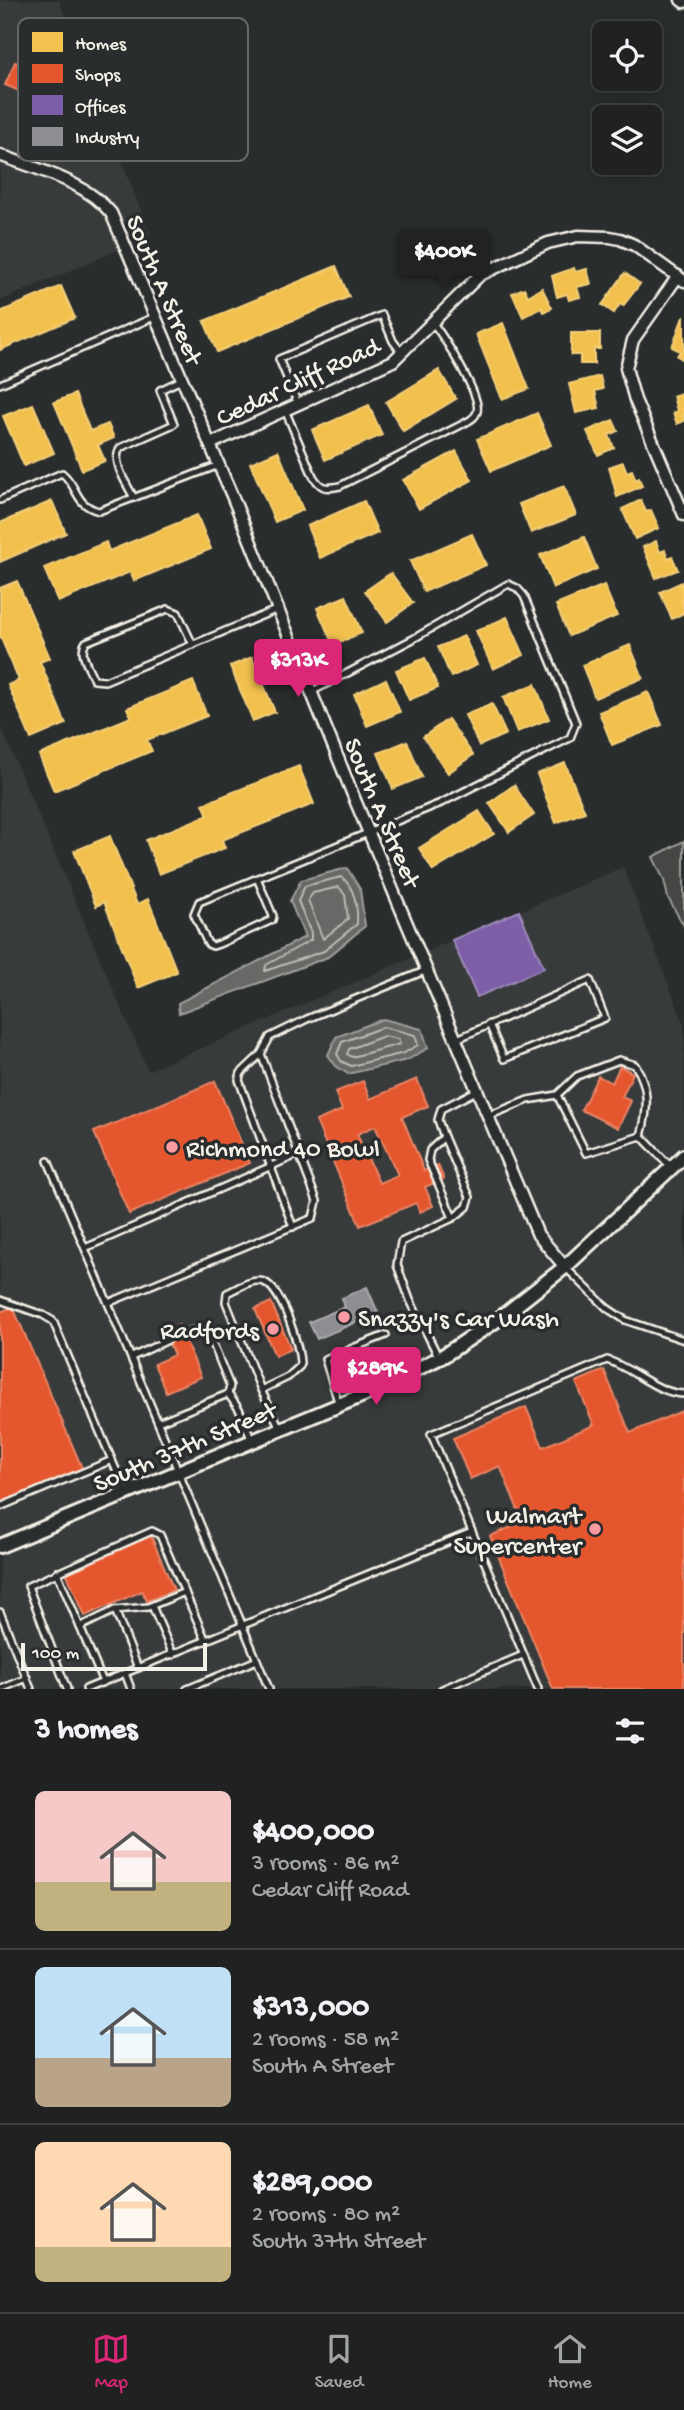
<!DOCTYPE html>
<html lang="en">
<head>
<meta charset="utf-8">
<style>
	:root { --surface:#202222; --page:#282a2a; --text:#f1f3f6; --muted:#a2a4a5; --line:#3d3f40; --accent:#db2777 }
	body { margin:0; font-family:"Gochi Hand",sans-serif; background:var(--page); color:var(--text); height:100vh; display:flex; flex-direction:column; font-size:26px; white-space:nowrap }
	* { box-sizing:border-box; margin:0 }
	p { font-size:23px; color:var(--muted) }
	.icon { flex:none; width:38px; height:38px; fill:none; stroke:currentColor; stroke-width:2; stroke-linecap:round; stroke-linejoin:round }
	.map { position:relative; height:1689px; overflow:hidden }
	.drawer { display:flex; flex-direction:column; background:var(--surface); flex:1 }
	.drawer>* { flex:none }
	.fabs { position:absolute; left:592px; top:21px; display:grid; gap:14px }
	.fabs a { display:grid; place-items:center; width:70px; height:70px; border-radius:10px; background:var(--surface); box-shadow:0 4px 18px #0003,0 0 0 2px var(--line); font-size:35px }
	.scale { position:absolute; left:21px; bottom:18px; width:186px; box-sizing:border-box; padding-left:7px; border:4px solid #f4f1e8; border-top:0; font-size:19px; line-height:24px; white-space:nowrap; color:#f4f1e8; -webkit-text-stroke:5px #2a2d2e; paint-order:stroke }
	.price { position:absolute; translate:-50% -60px; padding:0 16px; border-radius:7px; background:var(--accent); color:#fff; font-size:23px; line-height:46px; filter:drop-shadow(0 2px 4px #0008) }
	.price::after { content:''; position:absolute; left:50%; top:42px; width:21px; height:16px; margin-left:-10px; background:inherit; clip-path:polygon(0 0,100% 0,50% 100%) }
	.price.active { background:#222; color:#fff }
	ul { padding:0; list-style:none }
	li { display:flex; align-items:center; gap:21px; height:175px; padding:0 35px }
	li+li { border-top:2px solid var(--line) }
	li span { display:grid; place-items:center; flex:none; width:196px; height:140px; border-radius:10px; color:#555 }
	li>.icon { margin-inline-start:auto }
	span .icon { width:84px; height:84px; fill:#fffc; stroke-width:1 }
	li b { font-size:30px }
	h2 { display:flex; justify-content:space-between; align-items:center; height:84px; padding:0 35px; font-size:30px }
	.tab-bar { display:flex; justify-content:space-around; align-items:center; height:98px; border-top:2px solid var(--line); background:var(--surface); font-size:19px; color:var(--muted) }
	.tab-bar a { display:grid; justify-items:center; gap:4px }
	.tab-bar .active { color:var(--accent) }
	.map>svg:first-child { display:block }
</style>
</head>
<body>
<div class="map">
<svg width="684" height="1689" viewBox="0 0 684 1689">
	<rect width="100%" height="100%" fill="#2a2d2e"/>
	<filter id="ink" filterUnits="userSpaceOnUse"><feTurbulence type="fractalNoise" baseFrequency=".0143" numOctaves="2"/><feDisplacementMap in="SourceGraphic" scale="14" xChannelSelector="R" yChannelSelector="G"/><feConvolveMatrix kernelMatrix="1 2 1 2 8 2 1 2 1" color-interpolation-filters="sRGB"/></filter>
	<g filter="url(#ink)">
		<g fill="#373a3a">
			<path d="M0 0H59L151 236 0 301Z"/>
			<path d="M0 725 148 1071 623 867 684 1024V1689H0Z"/>
		</g>
		<path fill="#444645" stroke="#9c9c96" stroke-width="2" d="M684 841V926L668 898 664 880 653 857Z"/>
		<g fill="#676866" stroke="#9f9f9a" stroke-width="2">
			<path d="M347 868 360 889 365 926 328 957 179 1013 178 1003 305 937 290 901 301 880Z"/>
			<path d="M383 1019 422 1029 428 1048 407 1060 348 1074 336 1066 328 1055 336 1037Z"/>
		</g>
		<g fill="#f2c14e" stroke="#f3cf7c" stroke-width="2">
			<path d="M336 266 349 297 217 352 204 321Z"/>
			<path d="M574 268 575 272 587 269 591 284 577 287 580 297 569 300 567 294 557 297 552 276Z"/>
			<path d="M625 273 640 284 623 306 620 304 614 313 602 305Z"/>
			<path d="M61 286 75 318 0 350V312Z"/>
			<path d="M524 288 528 296 542 288 552 308 543 312 541 308 523 317 512 293Z"/>
			<path d="M683 317H684V360L677 356 680 351 672 347Z"/>
			<path d="M503 323 529 389 502 399 476 334Z"/>
			<path d="M571 333H600V349H594V364H580V355H571Z"/>
			<path d="M439 370 456 399 403 431 386 402Z"/>
			<path d="M600 376 603 389 595 391 599 408 576 413 569 384Z"/>
			<path d="M684 392V421L677 424 673 413 677 411 673 396Z"/>
			<path d="M75 394 90 431 108 424 114 438 98 445 105 461 82 470 54 402Z"/>
			<path d="M33 404 54 453 24 466 3 416Z"/>
			<path d="M369 405 382 435 325 460 312 430Z"/>
			<path d="M537 413 551 445 491 471 477 439Z"/>
			<path d="M613 420 618 431 609 435 614 448 598 455 587 431Z"/>
			<path d="M278 451 303 510 275 522 250 463Z"/>
			<path d="M456 451 472 480 419 509 403 480Z"/>
			<path d="M623 462 627 472 632 470 636 480 639 478 642 486 617 497 609 467Z"/>
			<path d="M564 486 576 515 531 533 519 504Z"/>
			<path d="M641 500 646 512 651 510 659 528 635 539 622 509Z"/>
			<path d="M52 501 66 533 0 562V523Z"/>
			<path d="M364 501 378 533 320 558 307 526Z"/>
			<path d="M197 515 211 549 134 581 130 572 58 602 44 568 106 542 109 551Z"/>
			<path d="M472 534 486 565 424 592 410 561Z"/>
			<path d="M584 537 597 569 553 588 540 555Z"/>
			<path d="M656 541 660 552 665 550 668 558 672 556 678 570 656 578 643 547Z"/>
			<path d="M391 573 413 603 387 622 365 591Z"/>
			<path d="M17 581 50 658 40 662 66 724 31 739 8 685 19 680 0 636V588Z"/>
			<path d="M682 582 684 613 672 619 660 592Z"/>
			<path d="M604 585 617 616 569 636 556 605Z"/>
			<path d="M346 596 362 633 333 645 317 608Z"/>
			<path d="M507 617 524 655 493 669 476 631Z"/>
			<path d="M464 636 477 665 451 677 438 647Z"/>
			<path d="M630 645 643 678 595 698 582 665Z"/>
			<path d="M252 657 275 712 253 721 230 666Z"/>
			<path d="M425 658 438 688 409 700 396 670Z"/>
			<path d="M386 679 400 712 367 726 354 694Z"/>
			<path d="M193 681 207 716 147 740 152 751 54 791 39 755 131 717 127 708Z"/>
			<path d="M535 684 549 719 517 732 503 697Z"/>
			<path d="M648 692 662 725 612 745 599 712Z"/>
			<path d="M492 704 506 734 479 746 465 715Z"/>
			<path d="M448 719 473 755 448 773 423 737Z"/>
			<path d="M407 741 422 777 393 789 378 753Z"/>
			<path d="M565 763 585 812 556 823 537 774Z"/>
			<path d="M299 766 314 804 222 840 225 848 159 874 146 840 208 815 203 804Z"/>
			<path d="M514 785 534 815 509 832 489 803Z"/>
			<path d="M479 811 494 834 433 871 419 848Z"/>
			<path d="M110 836 137 904 148 899 177 972 138 988 104 902 96 906 74 851Z"/>
		</g>
		<g fill="#e4572e" stroke="#e98566" stroke-width="2" fill-rule="evenodd">
			<path d="M15 62 54 79 45 102 5 85Z"/>
			<path d="M620 1066 633 1073 622 1097 631 1101 618 1128 581 1110 598 1076 612 1083Z"/>
			<path d="M417 1079 428 1106 402 1117 424 1171 438 1165 444 1179 425 1187 433 1206 420 1212 416 1203 360 1226 316 1121 342 1110 335 1092 363 1081 370 1099ZM375 1126 398 1175 379 1183 357 1134Z"/>
			<path d="M215 1081 250 1163 129 1214 94 1132Z"/>
			<path d="M271 1302 291 1349 275 1356 255 1309Z"/>
			<path d="M13 1307 83 1470 0 1506V1312Z"/>
			<path d="M179 1325 201 1377 166 1392 154 1364 174 1355 164 1332Z"/>
			<path d="M604 1370 630 1433 684 1410V1689H553L490 1536 523 1522 500 1466 470 1479 453 1438 526 1407 543 1447 594 1425 576 1382Z"/>
			<path d="M151 1536 174 1590 147 1601 142 1591 85 1616 66 1572Z"/>
		</g>
		<path fill="#7b5ea7" stroke="#9f8aba" stroke-width="2" d="M519 911 544 968 477 997 452 940Z"/>
		<path fill="#8d8d92" stroke="#acabac" stroke-width="2" d="M367 1287 378 1313 317 1339 309 1322 345 1307 342 1298Z"/>
		<g fill="none" stroke-linecap="round" stroke-linejoin="round">
			<g stroke="#bcbab4" stroke-width="2">
				<path d="M341 877C355 886 358 909 357 924L324 951 265 971 266 965 311 940V933L298 901 305 886Z"/>
				<path d="M339 887 345 895 348 919 323 939 308 900 313 893Z"/>
				<path d="M383 1027 415 1035 418 1045 404 1053 351 1066 341 1061 337 1054 342 1042Z"/>
				<path d="M384 1036 398 1039 400 1044 352 1057 347 1054 349 1049Z"/>
			</g>
			<defs>
				<g id="service">
					<path d="M0 384 154 317"/>
					<path d="M298 404 279 359 382 315 393 341 402 353"/>
					<path d="M285 410 313 476C321 489 326 489 340 486L465 423C470 420 475 418 477 412 482 396 444 338 433 323"/>
					<path d="M134 498C127 484 111 462 120 448L174 424 160 390 181 380"/>
					<path d="M0 500 62 473C79 487 74 505 99 511L219 465"/>
					<path d="M193 645 178 613 168 609 86 642C78 653 89 668 94 680L105 681 278 609"/>
					<path d="M257 878 273 916 272 920 219 944 213 946 208 944 194 914 199 902 441 803 570 738 576 723 524 596 517 588 508 584 413 639 311 692"/>
					<path d="M457 1039 590 980 605 1018 504 1059 489 1024"/>
					<path d="M261 1054 241 1073 239 1080 293 1227"/>
					<path d="M557 1095 577 1076 619 1060 635 1065C650 1087 648 1111 641 1136"/>
					<path d="M488 1116 528 1100 557 1095 586 1153 641 1136 671 1167"/>
					<path d="M444 1137 470 1197 467 1207 453 1218"/>
					<path d="M48 1161 108 1303"/>
					<path d="M85 1248 299 1154"/>
					<path d="M565 1267 607 1308 625 1320 684 1340"/>
					<path d="M0 1300 43 1315 53 1321 125 1491"/>
					<path d="M183 1334 194 1330 211 1339 230 1386 228 1394 239 1409 252 1441"/>
					<path d="M132 1357 168 1340"/>
					<path d="M439 1358 410 1300 397 1265 401 1242 453 1218 428 1160 430 1150 444 1137 438 1120 441 1109 478 1090"/>
					<path d="M261 1390 288 1377 300 1366C301 1348 282 1289 264 1282 252 1278 238 1288 227 1293L226 1302 261 1390 281 1430"/>
					<path d="M339 1405 325 1359 386 1335"/>
					<path d="M158 1422 228 1394"/>
					<path d="M0 1507 112 1460"/>
					<path d="M57 1572 103 1682"/>
					<path d="M152 1606 173 1655"/>
					<path d="M115 1610 138 1668"/>
					<path d="M0 1612 31 1689"/>
					<path d="M80 1627 115 1610 148 1607 185 1592"/>
					<path d="M125 1673 131 1689"/>
					<path d="M1 1689 27 1678"/>
					<path d="M67 1689 28 1586 152 1531 160 1535 206 1641"/>
					<path d="M86 1689 472 1532"/>
					<path d="M187 1689 257 1660"/>
					<path d="M269 1689 108 1303 313 1218 317 1201 261 1054 270 1037 307 1019 427 970"/>
					<path d="M442 1689 523 1655"/>
					<path d="M538 1689 431 1434 607 1360C633 1368 656 1393 684 1394"/>
				</g>
				<g id="minor">
					<path d="M681 0 684 2"/>
					<path d="M0 155C38 170 85 181 111 213L233 498 355 800 538 1235 565 1267"/>
					<path d="M678 276 633 340 626 368 635 400 684 515"/>
					<path d="M210 444 393 361 480 275 548 243 578 236 610 237 620 239 634 245 684 281"/>
				</g>
				<path id="tertiary" d="M0 1546 373 1391 443 1356 500 1318 565 1267 684 1156"/>
			</defs>
			<use href="#service" stroke="#f4f1e8" stroke-width="10"/>
			<use href="#minor" stroke="#f4f1e8" stroke-width="15"/>
			<use href="#tertiary" stroke="#f4f1e8" stroke-width="18"/>
			<use href="#service" stroke="#2a2d2e" stroke-width="5"/>
			<use href="#minor" stroke="#2a2d2e" stroke-width="10"/>
			<use href="#tertiary" stroke="#2a2d2e" stroke-width="12"/>
		</g>
	</g>
	<g fill="#ff9aa2" stroke="#2a2d2e" stroke-width="2.5">
		<circle cx="172" cy="1147" r="7"/>
		<circle cx="344" cy="1317" r="7"/>
		<circle cx="273" cy="1329" r="7"/>
		<circle cx="595" cy="1529" r="7"/>
	</g>
	<g text-anchor="middle" stroke-width="7" stroke-linejoin="round" paint-order="stroke">
		<g font-size="26" fill="#f4f1e8" stroke="#2a2d2e">
			<text transform="translate(166 289) rotate(67)" y="9">South A Street</text>
			<text transform="translate(297 380) rotate(-25)" y="9">Cedar Cliff Road</text>
			<text transform="translate(384 812) rotate(67)" y="9">South A Street</text>
			<text transform="translate(184 1445) rotate(-23)" y="9">South 37th Street</text>
		</g>
		<g font-size="26" fill="#f4f1e8" stroke="#2a2d2e" text-anchor="start">
			<text x="186" y="1156">Richmond 40 Bowl</text>
			<text x="358" y="1326">Snazzy's Car Wash</text>
			<text x="259" y="1338" text-anchor="end">Radfords</text>
			<text x="581" y="1523" text-anchor="end">Walmart<tspan x="581" dy="30">Supercenter</tspan></text>
		</g>
	</g>
	<rect x="18" y="18" width="230" height="143" rx="10" fill="#2a2d2e" stroke="#676866" stroke-width="2"/>
	<rect x="32" y="32" width="31" height="20" fill="#f2c14e"/>
	<rect x="32" y="64" width="31" height="19" fill="#e4572e"/>
	<rect x="32" y="95" width="31" height="20" fill="#7b5ea7"/>
	<rect x="32" y="127" width="31" height="19" fill="#8d8d92"/>
	<g font-size="19" fill="#f4f1e8">
		<text x="75" y="49">Homes</text>
		<text x="75" y="80">Shops</text>
		<text x="75" y="112">Offices</text>
		<text x="75" y="143">Industry</text>
	</g>
</svg>
<div class="fabs">
<a><svg class="icon" aria-label="locate" viewBox="0 0 24 24"><circle cx="12" cy="12" r="6"/><path d="M12 2v4M12 18v4M2 12h4M18 12h4"/></svg></a>
<a><svg class="icon" aria-label="layers" viewBox="0 0 24 24"><path d="M12 4l9 5-9 5-9-5zM3 14l9 5 9-5"/></svg></a>
</div>
<div class="scale">100 m</div>
<b class="price active" style="left:444px;top:290px">$400K</b>
<b class="price" style="left:298px;top:699px">$313K</b>
<b class="price" style="left:376px;top:1407px">$289K</b>
</div>
<section class="drawer">
<h2>3 homes<svg class="icon" aria-label="filters" viewBox="0 0 24 24"><path d="M4 7h16M4 17h16"/><circle cx="9" cy="7" r="2"/><circle cx="15" cy="17" r="2"/></svg></h2>
<ul>
<li><span style="background:linear-gradient(#f6c9c9 65%,#c2b280 0)"><svg class="icon" aria-label="home" viewBox="0 0 24 24"><path d="M3 11l9-7 9 7M6 9v11h12V9"/></svg></span><div><b>$400,000</b><p>3 rooms · 86 m²</p><p>Cedar Cliff Road</p></div></li>
<li><span style="background:linear-gradient(#bfe0f5 65%,#b9a48a 0)"><svg class="icon" aria-label="home" viewBox="0 0 24 24"><path d="M3 11l9-7 9 7M6 9v11h12V9"/></svg></span><div><b>$313,000</b><p>2 rooms · 58 m²</p><p>South A Street</p></div></li>
<li><span style="background:linear-gradient(#ffd9b3 75%,#c2b280 0)"><svg class="icon" aria-label="home" viewBox="0 0 24 24"><path d="M3 11l9-7 9 7M6 9v11h12V9"/></svg></span><div><b>$289,000</b><p>2 rooms · 80 m²</p><p>South 37th Street</p></div></li>
</ul>
</section>
<nav class="tab-bar">
<a class="active"><svg class="icon" aria-label="map" viewBox="0 0 24 24"><path d="M3 6l6-2 6 2 6-2v14l-6 2-6-2-6 2zM9 4v14M15 6v14"/></svg>Map</a>
<a><svg class="icon" aria-label="saved" viewBox="0 0 24 24"><path d="M7 4h10v16l-5-4-5 4z"/></svg>Saved</a>
<a><svg class="icon" aria-label="home" viewBox="0 0 24 24"><path d="M3 11l9-7 9 7M6 9v11h12V9"/></svg>Home</a>
</nav>
</body>
</html>
